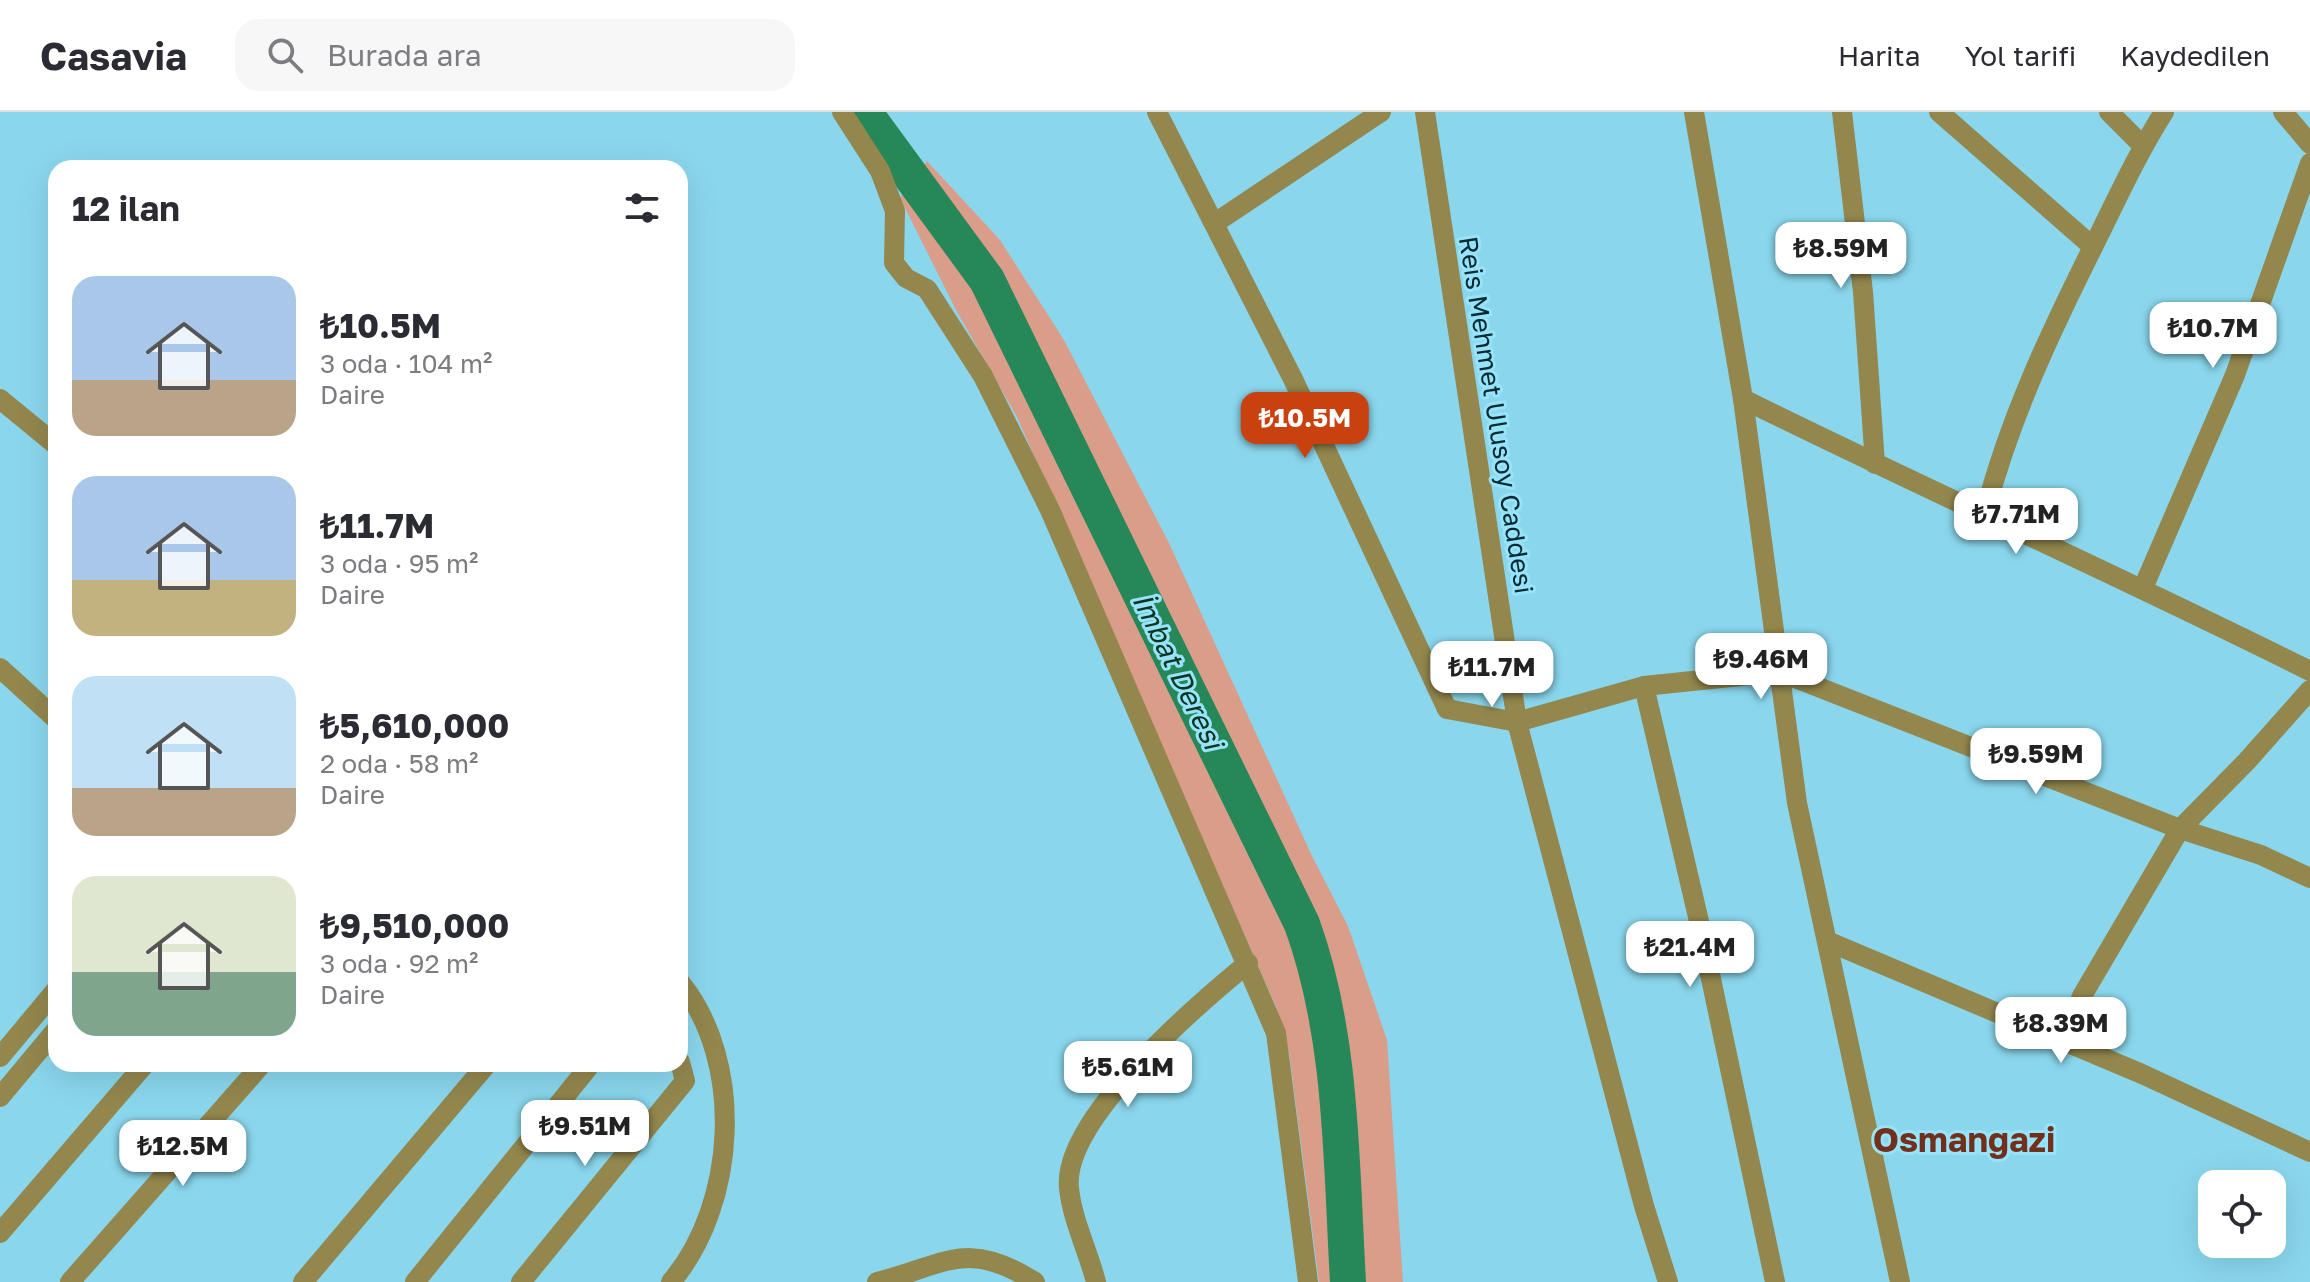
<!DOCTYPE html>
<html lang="tr">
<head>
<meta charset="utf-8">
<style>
	:root { --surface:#fff; --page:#f7f7f7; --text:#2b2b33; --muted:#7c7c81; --line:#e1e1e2; --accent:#c9410e }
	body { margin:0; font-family:"Golos Text",sans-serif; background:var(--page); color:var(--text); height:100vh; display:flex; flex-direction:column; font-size:30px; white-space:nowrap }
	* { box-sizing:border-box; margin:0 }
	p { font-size:26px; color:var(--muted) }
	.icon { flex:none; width:44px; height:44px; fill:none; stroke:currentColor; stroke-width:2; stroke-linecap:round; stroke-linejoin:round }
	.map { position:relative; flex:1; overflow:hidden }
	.panel { position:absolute; left:48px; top:48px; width:640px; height:912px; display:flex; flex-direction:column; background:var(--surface); border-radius:24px; box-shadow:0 8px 32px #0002 }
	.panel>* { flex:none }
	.controls { position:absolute; left:2198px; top:1058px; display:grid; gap:16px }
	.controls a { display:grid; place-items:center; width:88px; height:88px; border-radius:16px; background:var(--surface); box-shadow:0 8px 32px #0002; font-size:40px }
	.price { position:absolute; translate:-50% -68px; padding:0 18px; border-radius:16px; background:#fff; color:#222; font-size:26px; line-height:52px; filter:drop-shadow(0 2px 4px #0008) }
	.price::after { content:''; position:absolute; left:50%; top:48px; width:24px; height:18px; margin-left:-12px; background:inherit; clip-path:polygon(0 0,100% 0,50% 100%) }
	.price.current { background:var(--accent); color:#fff }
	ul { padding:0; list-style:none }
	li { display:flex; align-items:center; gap:24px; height:200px; padding:0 24px }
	li span { display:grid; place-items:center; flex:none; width:224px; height:160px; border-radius:24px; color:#555 }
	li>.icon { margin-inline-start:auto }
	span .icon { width:96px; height:96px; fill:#fffc; stroke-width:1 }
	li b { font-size:34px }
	h2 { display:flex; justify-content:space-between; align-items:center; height:96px; padding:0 24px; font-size:34px }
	header { display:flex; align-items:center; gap:48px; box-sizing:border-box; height:112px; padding:0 40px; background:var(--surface); border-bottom:2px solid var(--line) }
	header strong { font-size:38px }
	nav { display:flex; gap:44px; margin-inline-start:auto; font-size:28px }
	.search { width:560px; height:72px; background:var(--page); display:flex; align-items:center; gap:20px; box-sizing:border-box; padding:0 28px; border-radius:24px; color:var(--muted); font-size:30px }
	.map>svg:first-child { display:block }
</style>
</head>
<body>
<header>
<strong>Casavia</strong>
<div class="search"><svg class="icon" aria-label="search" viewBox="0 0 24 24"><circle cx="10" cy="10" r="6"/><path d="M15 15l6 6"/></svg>Burada ara</div>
<nav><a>Harita</a><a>Yol tarifi</a><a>Kaydedilen</a></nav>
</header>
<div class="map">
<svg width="2310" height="1170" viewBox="0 0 2310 1170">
	<rect width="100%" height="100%" fill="#8ad7ed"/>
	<path fill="#da9d8a" d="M927 49 1000 128 1064 228 1169 431 1312 744 1348 814 1387 928 1403 1170H1319L1289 940 1276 895 1017 305 956 198 900 86Z"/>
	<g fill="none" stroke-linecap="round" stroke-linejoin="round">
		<path stroke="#268859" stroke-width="36" d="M864 0 987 168 1302 812C1343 925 1341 1051 1348 1170"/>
		<g stroke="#93874d" stroke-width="20">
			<path d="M842 0 880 59 895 99 894 151 906 166 927 177 983 264 1050 398 1276 921 1308 1170"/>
			<path d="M1157 0 1293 267 1447 597 1517 610 1644 574 1780 560 2180 717 2261 743 2310 766"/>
			<path d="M1694 0 1743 287 1797 691 1900 1170"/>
			<path d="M1842 0 1863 180 1875 352"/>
			<path d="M1939 0 2093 135"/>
			<path d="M2109 0 2143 34"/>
			<path d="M1215 111 1381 0"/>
			<path d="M0 287 56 333"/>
			<path d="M1743 287C1931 380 2122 465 2310 559"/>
			<path d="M1984 405C2008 310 2049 223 2093 135 2116 89 2136 44 2164 0"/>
			<path d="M2143 476 2235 263 2310 51"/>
			<path d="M0 556 56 607"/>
			<path d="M1644 574 1698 805 1775 1170"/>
			<path d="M1827 829 2142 962 2310 1040"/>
			<path d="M2064 930 2082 884 2180 717 2247 649 2310 578"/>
			<path d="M0 945 56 878"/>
			<path d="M0 985 56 918"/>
			<path d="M0 1121 145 952"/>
			<path d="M70 1170 262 952"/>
			<path d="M303 1170 487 952"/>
			<path d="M415 1170 591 952"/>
			<path d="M521 1170 685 969 680 950"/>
			<path d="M671 1170C737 1092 745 950 680 870"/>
			<path d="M877 1170C946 1153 966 1126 1035 1170"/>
			<path d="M1096 1170C1088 1139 1072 1107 1069 1076 1062 1008 1197 893 1248 851"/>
		</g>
		<g stroke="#93874d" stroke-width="20">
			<path d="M1425 0 1517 610 1644 1094 1668 1170"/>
			<path d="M2283 0 2310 32"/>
		</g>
	</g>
	<g text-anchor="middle" stroke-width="6" stroke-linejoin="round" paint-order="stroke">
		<g font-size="26" fill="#072932" stroke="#97e4fa">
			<text transform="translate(1496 303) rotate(81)" y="9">Reis Mehmet Ulusoy Caddesi</text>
		</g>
		<g font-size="28" font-style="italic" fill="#0c3521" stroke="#97e4fa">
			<text transform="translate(1178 559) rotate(64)" y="10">İmbat Deresi</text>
		</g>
		<g font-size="34" font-weight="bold" fill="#722f1b" stroke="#97e4fa">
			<text x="1964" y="1040">Osmangazi</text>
		</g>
	</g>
</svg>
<div class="controls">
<a><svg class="icon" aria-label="locate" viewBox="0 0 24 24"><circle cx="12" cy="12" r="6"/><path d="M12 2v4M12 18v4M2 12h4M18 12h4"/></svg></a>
</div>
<b class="price" style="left:1841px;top:178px">₺8.59M</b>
<b class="price" style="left:2213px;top:258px">₺10.7M</b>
<b class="price current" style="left:1305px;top:348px">₺10.5M</b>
<b class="price" style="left:2016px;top:444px">₺7.71M</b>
<b class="price" style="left:1761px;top:589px">₺9.46M</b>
<b class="price" style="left:1492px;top:597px">₺11.7M</b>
<b class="price" style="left:2036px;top:684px">₺9.59M</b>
<b class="price" style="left:1690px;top:877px">₺21.4M</b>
<b class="price" style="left:2061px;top:953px">₺8.39M</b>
<b class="price" style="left:1128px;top:997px">₺5.61M</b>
<b class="price" style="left:585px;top:1056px">₺9.51M</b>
<b class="price" style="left:183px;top:1076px">₺12.5M</b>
<section class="panel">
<h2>12 ilan<svg class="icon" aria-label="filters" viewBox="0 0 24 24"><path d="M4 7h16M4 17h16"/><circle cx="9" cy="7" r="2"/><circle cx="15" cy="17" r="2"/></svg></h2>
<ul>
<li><span style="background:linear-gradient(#a9c7e8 65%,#b9a48a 0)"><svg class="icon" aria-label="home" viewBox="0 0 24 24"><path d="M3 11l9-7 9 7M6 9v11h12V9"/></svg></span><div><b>₺10.5M</b><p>3 oda · 104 m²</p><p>Daire</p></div></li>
<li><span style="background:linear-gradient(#a9c7e8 65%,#c2b280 0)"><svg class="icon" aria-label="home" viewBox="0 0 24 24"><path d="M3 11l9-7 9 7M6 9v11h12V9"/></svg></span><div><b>₺11.7M</b><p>3 oda · 95 m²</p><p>Daire</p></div></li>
<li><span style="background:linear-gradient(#bfe0f5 70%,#b9a48a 0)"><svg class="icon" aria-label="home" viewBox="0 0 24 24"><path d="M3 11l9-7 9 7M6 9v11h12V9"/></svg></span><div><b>₺5,610,000</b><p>2 oda · 58 m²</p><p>Daire</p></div></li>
<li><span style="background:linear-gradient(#dfe7d0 60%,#7fa58c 0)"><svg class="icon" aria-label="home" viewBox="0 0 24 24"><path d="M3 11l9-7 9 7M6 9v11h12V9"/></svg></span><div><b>₺9,510,000</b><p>3 oda · 92 m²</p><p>Daire</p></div></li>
</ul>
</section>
</div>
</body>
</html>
